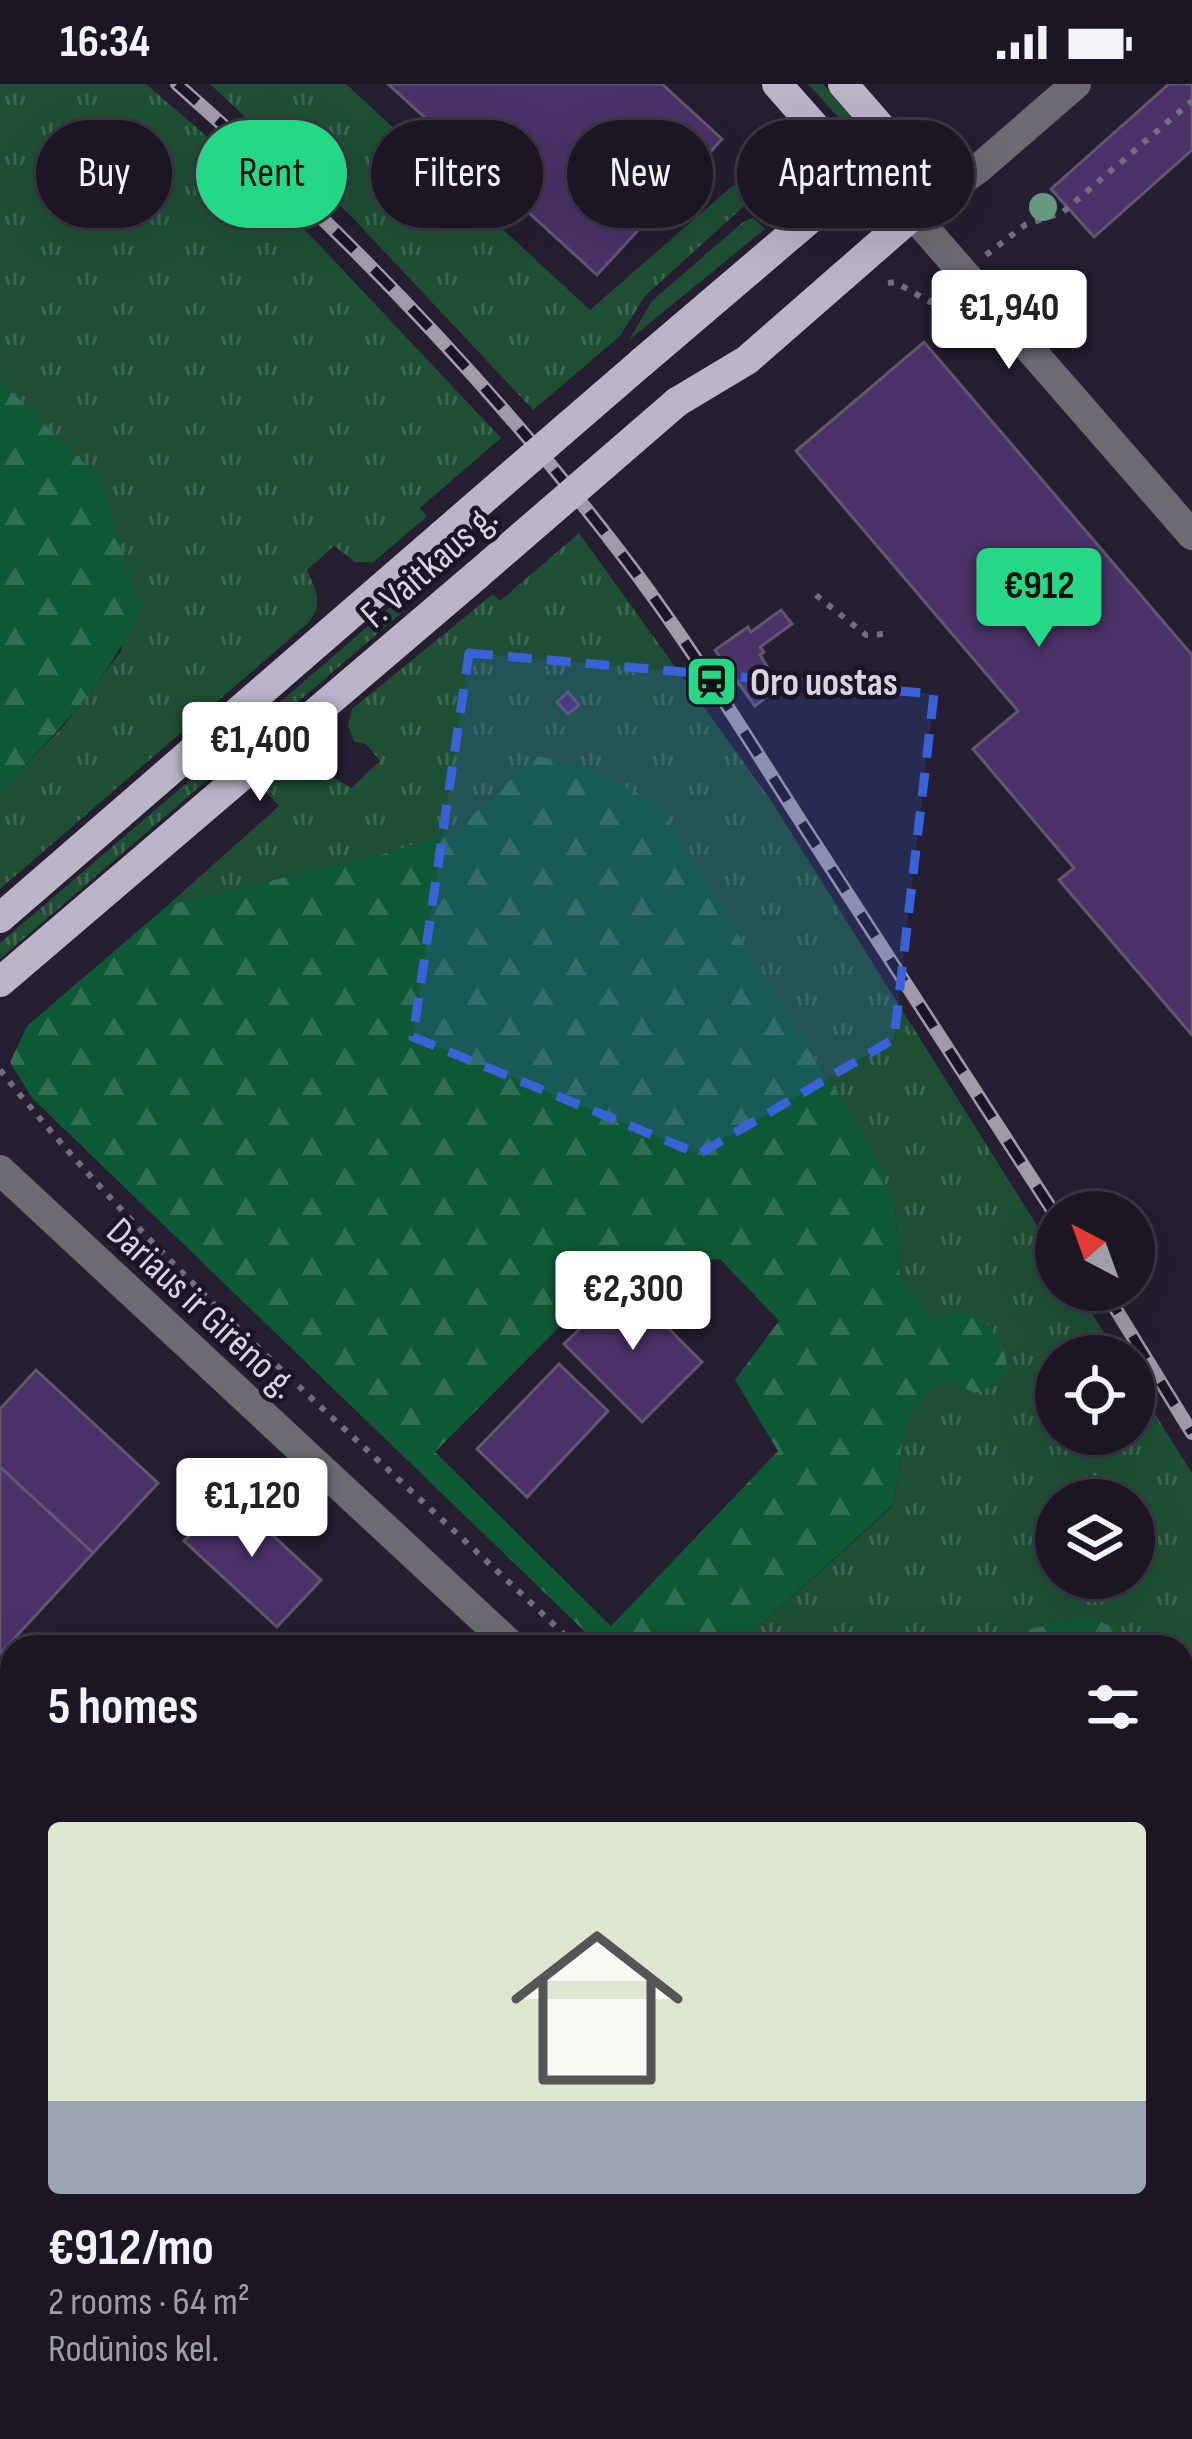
<!DOCTYPE html>
<html lang="en">
<head>
<meta charset="utf-8">
<style>
	:root { --surface:#1c1624; --page:#292331; --text:#f1f3f6; --muted:#a09fa6; --line:#3a3541; --accent:#25d886 }
	body { margin:0; font-family:"Sofia Sans Condensed",sans-serif; background:var(--page); color:var(--text); height:100vh; display:flex; flex-direction:column; font-size:45px; white-space:nowrap }
	* { box-sizing:border-box; margin:0 }
	p { font-size:39px; color:var(--muted) }
	.icon { flex:none; width:66px; height:66px; fill:none; stroke:currentColor; stroke-width:2; stroke-linecap:round; stroke-linejoin:round }
	.map { position:relative; flex:1; overflow:hidden }
	.details { position:absolute; left:0px; top:1551px; width:1194px; height:804px; display:flex; flex-direction:column; background:var(--surface); border-radius:36px 36px 0 0; box-shadow:0 12px 48px #0002,0 0 0 3px var(--line) }
	.details>* { flex:none }
	.guide { position:absolute; left:36px; top:36px; width:1122px; height:108px; display:flex; gap:24px }
	.needle { width:78px; rotate:319deg }
	.fabs { position:absolute; left:1035px; top:1107px; display:grid; gap:24px }
	.fabs a { display:grid; place-items:center; width:120px; height:120px; border-radius:50%; background:var(--surface); box-shadow:0 12px 48px #0002,0 0 0 3px var(--line); font-size:60px }
	.price { position:absolute; translate:-50% -102px; padding:0 27px; border-radius:12px; background:#fff; color:#222; font-size:39px; line-height:78px; filter:drop-shadow(0 3px 6px #0008) }
	.price::after { content:''; position:absolute; left:50%; top:72px; width:36px; height:27px; margin-left:-18px; background:inherit; clip-path:polygon(0 0,100% 0,50% 100%) }
	.price.on { background:var(--accent); color:#111 }
	ul { padding:0; list-style:none }
	li { display:grid; align-content:center; gap:24px; height:636px; padding:0 48px }
	li+li { border-top:3px solid var(--line) }
	li span { display:grid; place-items:center; height:372px; border-radius:12px; color:#555 }
	li>.icon { margin-inline-start:auto }
	span .icon { width:216px; height:216px; fill:#fffc; stroke-width:1 }
	li b { font-size:51px }
	h2 { display:flex; justify-content:space-between; align-items:center; height:144px; padding:0 48px; font-size:51px }
	.pill { padding:0 42px; border-radius:54px; background:var(--surface); box-shadow:0 12px 48px #0002,0 0 0 3px var(--line); font-size:42px; line-height:108px }
	.pill.on { background:var(--accent); color:#111 }
	.status { display:flex; justify-content:space-between; align-items:center; height:84px; padding:0 60px; background:var(--surface); direction:ltr }
	.status svg { height:33px; fill:currentColor }
	.map>svg:first-child { display:block }
</style>
</head>
<body>
<div class="status"><b>16:34</b><svg viewBox="0 0 49 12"><path d="M0 12V9h3v3zM5 12V6h3v6zM10 12V3h3v9zM15 12V0h3v12zM26 1h20v11H26zM47 4h2v5h-2z"/></svg></div>
<div class="map">
<svg width="1192" height="2355" viewBox="0 0 1192 2355">
	<defs>
		<pattern id="grass-tufts" width="24" height="20" patternUnits="userSpaceOnUse" patternTransform="scale(3)"><rect width="24" height="20" fill="#1e4f34"/><path d="M3 7l-1-3M5 7V3M7 7l1-3M15 17l-1-3M17 17v-4M19 17l1-3" fill="none" stroke="#3e6751"/></pattern>
		<pattern id="forest-firs" width="22" height="20" patternUnits="userSpaceOnUse" patternTransform="scale(3)"><rect width="22" height="20" fill="#0e5935"/><path d="M5 1l3.5 6h-7zM16 11l3.5 6h-7z" fill="#307052"/></pattern>
	</defs>
	<rect width="100%" height="100%" fill="#251d30"/>
	<g fill="url(#grass-tufts)" fill-rule="evenodd">
		<path d="M0 0H146L263 101 501 354 420 424 427 432 374 478H355L334 462 307 486C315 505 325 520 308 539L0 805V707L61 645 122 566 99 394 0 296Z"/>
		<path d="M210 0H346L590 226 763 75 776 93 645 212 620 252 533 326 350 131Z"/>
		<path d="M808 0H823L855 36V43H847Z"/>
		<path d="M753 134 765 145 629 256 652 217 744 137Z"/>
		<path d="M579 449 772 718 1056 1172V1206H1077L1119 1272H1056V1350H1134V1297L1192 1389V1648L1182 1633V1563H1136L1116 1545 1003 1550 980 1563H736L891 1424C909 1374 889 1328 944 1295L975 1309 965 1228 930 1234 900 1194 895 1124 536 672 454 748 387 769 168 821 279 722 264 705C302 664 310 680 351 704L380 677 366 660 354 658 348 641 352 625 493 510 500 517ZM1056 1416H1134V1494H1056Z"/>
		<path d="M397 517 405 526 265 646 258 643V637Z"/>
		<path d="M219 671 227 679 0 875V859Z"/>
		<path d="M1192 1798V2004L1182 2005V1821Z"/>
	</g>
	<g fill="url(#forest-firs)" fill-rule="evenodd">
		<path d="M0 296 99 394 140 526C108 597 54 652 0 707Z"/>
		<path d="M536 672 588 683 657 719 875 1072 895 1124 900 1194 930 1234C941 1232 956 1227 968 1229 983 1232 988 1240 996 1253 1015 1282 1008 1297 975 1309L944 1296C889 1327 909 1374 891 1423L736 1563H601L32 1014 10 978 27 942 168 821 387 769 454 748ZM720 1175 779 1237 735 1296 778 1367 611 1542 435 1368 620 1182Z"/>
		<path d="M1092 1533 1116 1545 1136 1563H980L1003 1550Z"/>
		<path d="M1182 1633 1192 1648V1798L1182 1821Z"/>
		<path d="M1192 2004V2146L1182 2136V2005Z"/>
	</g>
	<g fill="#4a3167" stroke="#61586e" stroke-width="3">
		<path d="M388 0H662L722 55 597 191Z"/>
		<path d="M1169 0H1192V66L1094 153 1051 105Z"/>
		<path d="M924 258 1192 571V951L1059 796 1074 784 973 665 1018 627 796 367Z"/>
		<path d="M781 526 792 540 760 563 764 568 760 571 768 584 757 591 770 610 755 622 715 566 748 543 751 548Z"/>
		<path d="M568 608 579 621 568 630 557 618Z"/>
		<path d="M625 1201 702 1278 642 1338 564 1260Z"/>
		<path d="M559 1280 608 1327 527 1413 477 1365Z"/>
		<path d="M36 1286 158 1399 93 1469 0 1383V1325Z"/>
		<path d="M0 1383 93 1469 0 1570Z"/>
		<path d="M228 1410 321 1496 277 1543 184 1457Z"/>
		<path d="M0 2115 12 2119V2249L0 2238Z"/>
		<path d="M0 2238 12 2249V2311L0 2324Z"/>
		<path d="M168 2343H232L245 2355H157Z"/>
		<path d="M508 2343H512L525 2355H497Z"/>
		<path d="M839 2343H966L978 2355H851Z"/>
	</g>
	<g fill="none" stroke-linecap="round" stroke-linejoin="round">
		<g stroke="#746d7e" stroke-width="6" stroke-dasharray="6 9" stroke-linecap="butt">
			<path d="M986 171 1025 141 1063 128 1192 17"/>
			<path d="M888 199 895 198 930 218 938 210"/>
			<path d="M816 511 866 551 884 550"/>
			<path d="M0 986C171 1200 382 1374 577 1563"/>
			<path d="M1182 2110 1192 2119"/>
			<path d="M0 2351 12 2338"/>
		</g>
		<g stroke="#6e6a74" stroke-width="30">
			<path d="M1076 0 979 84 913 131 1192 451"/>
			<path d="M0 1086 513 1563"/>
			<path d="M1182 2184 1192 2194"/>
			<path d="M57 2355 68 2343"/>
		</g>
		<g stroke="#bcb4c9" stroke-width="30">
			<path d="M777 0 859 93 913 131"/>
			<path d="M843 0 896 61 913 131"/>
			<path d="M642 278 859 93"/>
			<path d="M677 318 747 276 913 131"/>
			<path d="M0 834 442 451"/>
			<path d="M0 898 477 491"/>
		</g>
		<defs>
			<g id="rail">
				<path d="M177 0C343 146 496 304 629 480 693 565 748 655 805 744 889 873 972 1003 1056 1132"/>
				<path d="M1104 1206 1192 1349"/>
				<path d="M0 2067 12 2072"/>
				<path d="M541 2343 554 2355"/>
			</g>
		</defs>
		<use href="#rail" stroke="#a09aa9" stroke-width="14"/>
		<use href="#rail" stroke="#1b1426" stroke-width="9" stroke-dasharray="27" stroke-linecap="butt"/>
		<g stroke="#bcb4c9" stroke-width="30">
			<path d="M442 451 642 278"/>
			<path d="M477 491 677 318"/>
		</g>
	</g>
	<circle fill="#679881" cx="1043" cy="123" r="14"/>
	<path fill="#3962d9" fill-opacity="0.2" stroke="#3962d9" stroke-width="9" stroke-dasharray="24 15" stroke-linejoin="round" d="M469 569 934 610 894 955 699 1070 413 953Z"/>
	<defs>
		<symbol id="station-square" viewBox="-11 -11 22 22"><rect x="-9" y="-9" width="18" height="18" rx="4" fill="#25d886" stroke="#1b1426"/><path d="M-3-6H3Q5-6 5-4V2Q5 4 3 4L4.5 6H3L1.5 4h-3L-3 6H-4.5L-3 4Q-5 4-5 2V-4Q-5-6-3-6ZM-3.5-4v3h7v-3ZM-3.5 1v1.5H-2V1ZM2 1v1.5H3.5V1Z" fill="#111"/></symbol>
	</defs>
	<g fill-rule="evenodd">
		<use href="#station-square" x="682" y="568" width="59" height="59"/>
	</g>
	<g text-anchor="middle" stroke-width="9" stroke-linejoin="round" paint-order="stroke">
		<g font-size="39" fill="#d9d4e1" stroke="#1b1426">
			<text transform="translate(428 481) rotate(-41)" y="14">F. Vaitkaus g.</text>
			<text transform="translate(203 1223) rotate(43)" y="14">Dariaus ir Girėno g.</text>
		</g>
		<g font-size="39" font-weight="bold" fill="#d9d4e1" stroke="#1b1426" text-anchor="start">
			<text x="750" y="611">Oro uostas</text>
		</g>
	</g>
</svg>
<div class="fabs">
<a><svg class="needle" viewBox="-14 -14 28 28"><path d="M0-13l5 13h-10z" fill="#e53935"/><path d="M0 13l5-13h-10z" fill="#a09fa6"/></svg></a>
<a><svg class="icon" aria-label="locate" viewBox="0 0 24 24"><circle cx="12" cy="12" r="6"/><path d="M12 2v4M12 18v4M2 12h4M18 12h4"/></svg></a>
<a><svg class="icon" aria-label="layers" viewBox="0 0 24 24"><path d="M12 4l9 5-9 5-9-5zM3 14l9 5 9-5"/></svg></a>
</div>
<b class="price" style="left:1009px;top:288px">€1,940</b>
<b class="price on" style="left:1039px;top:566px">€912</b>
<b class="price" style="left:260px;top:720px">€1,400</b>
<b class="price" style="left:633px;top:1269px">€2,300</b>
<b class="price" style="left:252px;top:1476px">€1,120</b>
<div class="guide">
<a class="pill">Buy</a>
<a class="pill on">Rent</a>
<a class="pill">Filters</a>
<a class="pill">New</a>
<a class="pill">Apartment</a>
</div>
<section class="details">
<h2>5 homes<svg class="icon" aria-label="filters" viewBox="0 0 24 24"><path d="M4 7h16M4 17h16"/><circle cx="9" cy="7" r="2"/><circle cx="15" cy="17" r="2"/></svg></h2>
<ul>
<li><span style="background:linear-gradient(#dfe7d0 75%,#9aa5b1 0)"><svg class="icon" aria-label="home" viewBox="0 0 24 24"><path d="M3 11l9-7 9 7M6 9v11h12V9"/></svg></span><div><b>€912/mo</b><p>2 rooms · 64 m²</p><p>Rodūnios kel.</p></div></li>
</ul>
</section>
</div>
</body>
</html>
